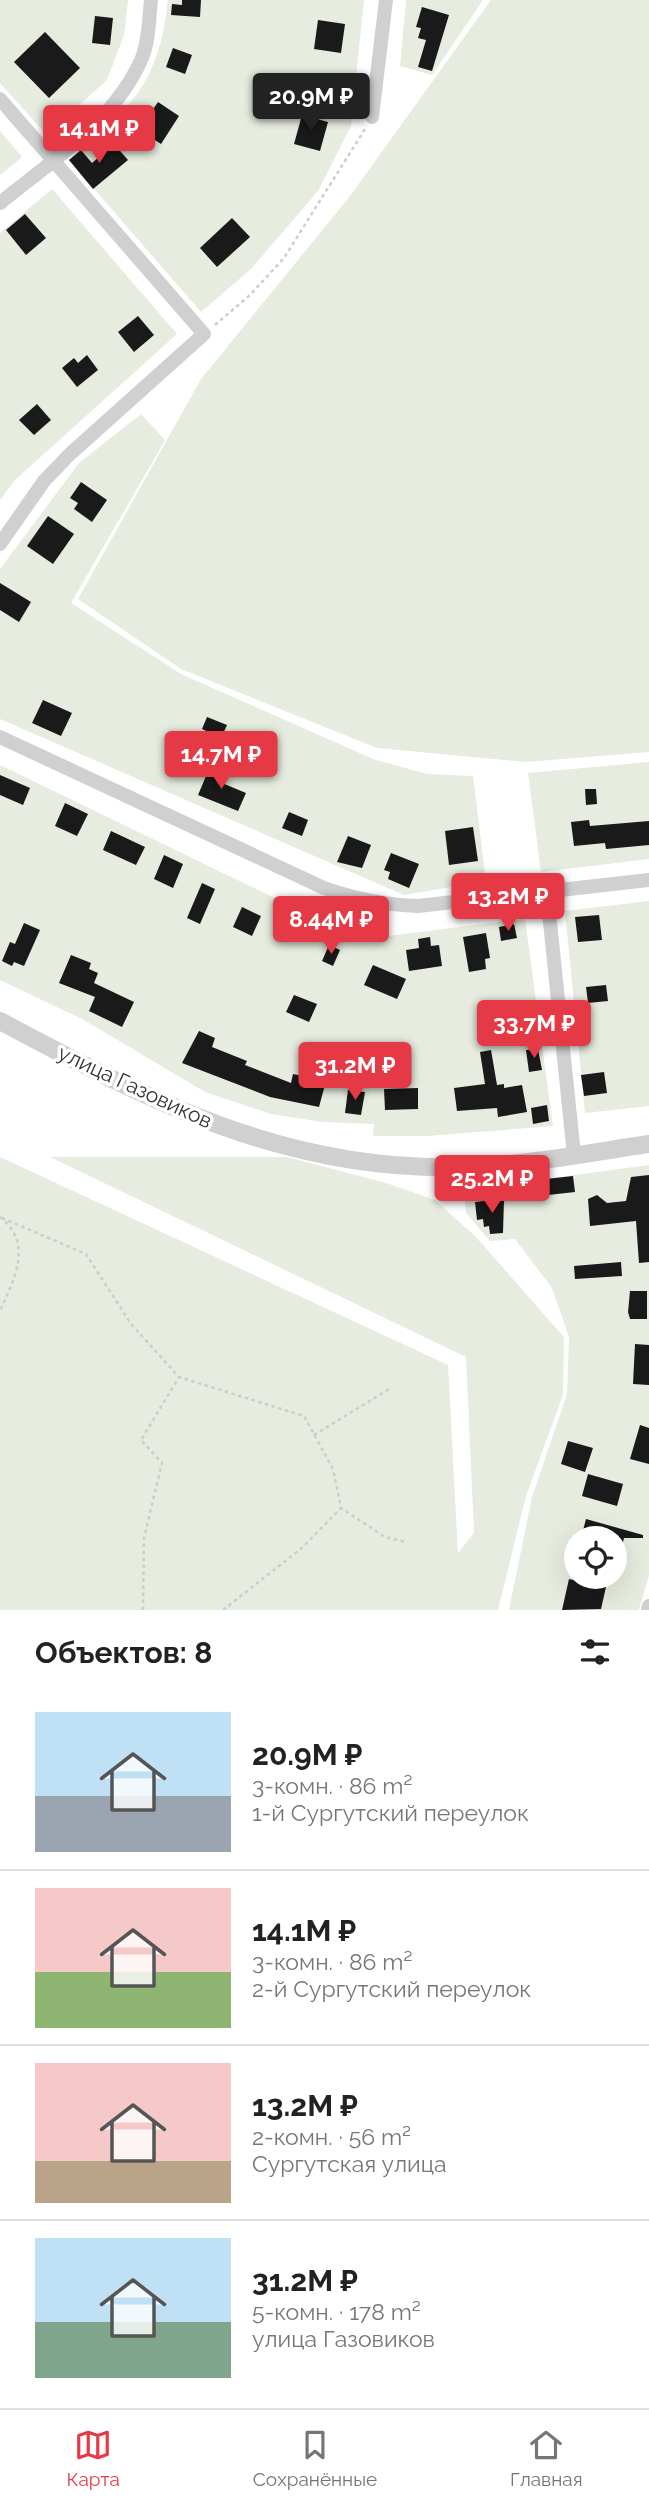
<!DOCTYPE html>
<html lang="ru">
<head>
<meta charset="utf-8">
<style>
	:root { --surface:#fff; --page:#f2f2f2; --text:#222; --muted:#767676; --line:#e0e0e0; --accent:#e63946 }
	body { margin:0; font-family:Raleway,sans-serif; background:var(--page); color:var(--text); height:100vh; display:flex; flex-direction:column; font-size:26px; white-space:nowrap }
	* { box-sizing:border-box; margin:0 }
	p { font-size:23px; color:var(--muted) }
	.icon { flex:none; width:38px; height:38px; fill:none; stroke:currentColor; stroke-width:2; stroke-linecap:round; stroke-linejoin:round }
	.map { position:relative; height:1610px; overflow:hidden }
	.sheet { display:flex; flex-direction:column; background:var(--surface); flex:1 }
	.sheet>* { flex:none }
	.controls { position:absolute; left:564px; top:1526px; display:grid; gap:14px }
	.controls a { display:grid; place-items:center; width:63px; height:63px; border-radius:50%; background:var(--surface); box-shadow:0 7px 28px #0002; font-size:35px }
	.price { position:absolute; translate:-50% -60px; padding:0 16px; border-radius:7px; background:var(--accent); color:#fff; font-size:23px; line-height:46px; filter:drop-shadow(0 2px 4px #0008) }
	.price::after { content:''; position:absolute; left:50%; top:42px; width:21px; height:16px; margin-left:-10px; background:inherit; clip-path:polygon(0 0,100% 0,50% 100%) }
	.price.selected { background:#222; color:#fff }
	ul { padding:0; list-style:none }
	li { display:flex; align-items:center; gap:21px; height:175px; padding:0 35px }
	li+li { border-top:2px solid var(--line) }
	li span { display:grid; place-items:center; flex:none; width:196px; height:140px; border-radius:0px; color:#555 }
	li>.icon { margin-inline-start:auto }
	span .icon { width:84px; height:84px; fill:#fffc; stroke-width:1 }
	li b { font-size:30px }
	h2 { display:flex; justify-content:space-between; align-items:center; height:84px; padding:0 35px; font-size:30px }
	.dock { display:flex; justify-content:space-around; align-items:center; height:98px; border-top:2px solid var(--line); background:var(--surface); font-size:19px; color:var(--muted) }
	.dock a { display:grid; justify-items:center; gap:4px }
	.dock .selected { color:var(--accent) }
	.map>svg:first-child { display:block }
</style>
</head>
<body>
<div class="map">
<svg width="649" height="1610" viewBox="0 0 649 1610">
	<rect width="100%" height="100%" fill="#fff"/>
	<g fill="#e6ecdf" fill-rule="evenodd">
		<path d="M0 0H128L124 35 107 80 46 134 0 83Z"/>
		<path d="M168 0H364L351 126 318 191 251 269 201 312 69 160C131 109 159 83 168 0Z"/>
		<path d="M406 0H483L432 75 400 66Z"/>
		<path d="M491 0H649V752L526 762 377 748 181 669 78 599 201 379 350 196Z"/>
		<path d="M0 131 22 157 0 175Z"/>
		<path d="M52 189 177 334 15 480 0 500V233Z"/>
		<path d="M141 414 165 440 71 603 181 674 373 759 427 774 473 776 486 881 404 895 0 719V569L79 463Z"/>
		<path d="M649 762V859L541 872 528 773Z"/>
		<path d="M0 765 287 904 283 911 347 941 525 919 553 1126 428 1136H373L374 1124 323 1122 271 1114 205 1092 84 1020 0 980Z"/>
		<path d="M649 901V1106L585 1113 565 911Z"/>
		<path d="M0 1157 448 1365 458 1553 474 1533 466 1357 50 1157H287L386 1183 435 1200 475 1236 564 1337 563 1395 526 1496 498 1610H0Z"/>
		<path d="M649 1165V1575L639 1610H509L532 1497 567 1394 569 1337 552 1288 515 1239 490 1241 466 1213 464 1190ZM576 1538H614V1577H576Z"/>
	</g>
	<g fill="#1a1a1a">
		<path d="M182 0H201L200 17 171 15 172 4 182 5Z"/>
		<path d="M422 7 449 15 432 71 418 67 426 40 418 38 421 28 416 27Z"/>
		<path d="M95 16 113 18 110 45 92 43Z"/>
		<path d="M318 20 345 24 341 53 314 49Z"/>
		<path d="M45 32 80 68 49 98 14 62Z"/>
		<path d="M173 48 192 55 185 74 166 67Z"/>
		<path d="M158 102 179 116 161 144 139 130Z"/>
		<path d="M302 115 328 122 320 151 294 144Z"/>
		<path d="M114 144 128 160 93 189 69 160 81 150 92 163Z"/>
		<path d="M25 214 46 238 26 255 6 230Z"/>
		<path d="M232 218 250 237 217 267 200 248Z"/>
		<path d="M138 316 154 335 134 352 118 332Z"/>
		<path d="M87 355 98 370 77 387 62 368 74 358 78 363Z"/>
		<path d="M37 404 51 420 34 435 19 420Z"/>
		<path d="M81 482 107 500 92 522 74 509 78 503 70 498Z"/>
		<path d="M48 516 74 534 53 564 27 546Z"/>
		<path d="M0 583 31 602 19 622 0 610Z"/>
		<path d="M43 700 72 713 61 736 32 723Z"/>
		<path d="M207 717 227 725 221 738 202 729Z"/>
		<path d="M209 769 225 776 222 783 246 793 238 811 198 795Z"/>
		<path d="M0 775 30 788 23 805 0 795Z"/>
		<path d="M585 789H596L597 804 586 805Z"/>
		<path d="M65 803 88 814 77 836 55 826Z"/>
		<path d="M289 812 308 820 302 836 282 828Z"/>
		<path d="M589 820 590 826 649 821V845L606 849 605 843 574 846 571 822Z"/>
		<path d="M473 827 478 861 449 865 445 831Z"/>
		<path d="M111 831 145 847 136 865 103 850Z"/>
		<path d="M348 836 371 845 362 868 337 862Z"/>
		<path d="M391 853 419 864 409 888 388 879 390 872 384 870Z"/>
		<path d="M164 855 183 864 173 888 154 879Z"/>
		<path d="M202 883 215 889 200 924 187 918Z"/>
		<path d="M242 907 261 916 252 936 233 927Z"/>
		<path d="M599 915 602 940 578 942 575 917Z"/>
		<path d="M24 923 40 930 24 966 14 962 12 966 2 961 10 942 15 944Z"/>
		<path d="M514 924 517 938 501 941 499 927Z"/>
		<path d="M486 933 490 958 485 959 486 969 469 972 463 937Z"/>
		<path d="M430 937 431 946 439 945 442 966 409 971 406 950 419 948 418 939Z"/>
		<path d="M329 945 340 950 333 966 322 961Z"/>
		<path d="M71 955 91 963 89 969 98 973 94 983 134 1002 122 1027 89 1011 95 997 59 983Z"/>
		<path d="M373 965 406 979 397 999 364 985Z"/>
		<path d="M606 985 608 1001 588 1003 586 987Z"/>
		<path d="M294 995 317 1004 309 1022 286 1012Z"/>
		<path d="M199 1031 215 1038 212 1047 247 1061 245 1065 291 1083 293 1074 326 1081 319 1107 270 1097 182 1063Z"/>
		<path d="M538 1049 542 1070 529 1072 526 1050Z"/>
		<path d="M491 1050 497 1085 504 1084V1088L522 1085 527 1112 498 1117 497 1108 457 1111 454 1088 485 1084 480 1052Z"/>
		<path d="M604 1072 607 1093 584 1096 581 1075Z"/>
		<path d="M418 1088V1109L385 1110 384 1089Z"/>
		<path d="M348 1090 365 1092 361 1115 345 1113Z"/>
		<path d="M547 1105 549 1121 533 1124 531 1108Z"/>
		<path d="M649 1175V1262L639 1263 636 1221 590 1226 588 1199 597 1195 607 1203 626 1201 631 1177Z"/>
		<path d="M573 1176 575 1192 548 1195 546 1179Z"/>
		<path d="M504 1199 503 1233 490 1234 489 1226 484 1227 483 1219 477 1220 475 1202Z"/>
		<path d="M621 1262 622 1276 575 1279 574 1266Z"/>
		<path d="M630 1291H647V1319H630L628 1312Z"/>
		<path d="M635 1344 649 1345V1385L633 1384Z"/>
		<path d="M640 1425 649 1428V1464L630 1459Z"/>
		<path d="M568 1441 593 1448 585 1472 561 1464Z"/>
		<path d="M588 1474 623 1484 617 1506 582 1496Z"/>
		<path d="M586 1519 643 1535V1538H624L618 1562H614V1538H581Z"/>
		<path d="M569 1579 606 1587 601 1609 562 1610Z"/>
	</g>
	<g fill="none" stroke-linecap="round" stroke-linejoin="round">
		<g stroke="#cdcdcd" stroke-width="2.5" stroke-dasharray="3.5 3.5" stroke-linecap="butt">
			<path d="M215 325 250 295 284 258 365 129"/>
			<path d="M0 1217C34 1244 14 1279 0 1311"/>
			<path d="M2 1218 86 1254 131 1324 179 1377 304 1416 333 1469 341 1508 385 1537 406 1542"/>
			<path d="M314 1435 389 1389"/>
			<path d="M143 1610 144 1538 162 1463 141 1440 179 1377"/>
			<path d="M223 1610 303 1547 341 1508"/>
		</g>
		<g stroke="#d0d0d0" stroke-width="14">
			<path d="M0 99 204 334 70 454 44 481 0 544"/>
			<path d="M372 117 386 0"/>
			<path d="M0 203C51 161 115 121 142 58 149 40 149 19 151 0"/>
			<path d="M0 737 324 888C356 899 385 905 418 906L649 880"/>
			<path d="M547 893 574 1155"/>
			<path d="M648 1610 649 1606"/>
		</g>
		<path stroke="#d0d0d0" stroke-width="18" d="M0 1021C150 1101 288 1173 465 1167 526 1165 588 1153 649 1144"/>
	</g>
	<g text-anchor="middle" stroke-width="7" stroke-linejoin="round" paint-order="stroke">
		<g font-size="21" fill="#333" stroke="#fff">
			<text transform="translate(135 1087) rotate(25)" y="7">улица Газовиков</text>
		</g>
	</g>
</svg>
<div class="controls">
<a><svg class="icon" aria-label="locate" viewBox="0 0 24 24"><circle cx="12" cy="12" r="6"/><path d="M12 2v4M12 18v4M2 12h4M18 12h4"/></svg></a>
</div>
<b class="price selected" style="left:311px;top:133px">20.9M ₽</b>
<b class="price" style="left:99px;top:165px">14.1M ₽</b>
<b class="price" style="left:221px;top:791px">14.7M ₽</b>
<b class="price" style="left:508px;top:933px">13.2M ₽</b>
<b class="price" style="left:331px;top:956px">8.44M ₽</b>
<b class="price" style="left:534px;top:1060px">33.7M ₽</b>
<b class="price" style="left:355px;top:1102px">31.2M ₽</b>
<b class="price" style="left:492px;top:1215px">25.2M ₽</b>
</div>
<section class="sheet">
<h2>Объектов: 8<svg class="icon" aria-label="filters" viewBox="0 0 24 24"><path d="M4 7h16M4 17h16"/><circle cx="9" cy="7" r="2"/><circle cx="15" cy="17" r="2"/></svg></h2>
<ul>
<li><span style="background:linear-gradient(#bfe0f5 60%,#9aa5b1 0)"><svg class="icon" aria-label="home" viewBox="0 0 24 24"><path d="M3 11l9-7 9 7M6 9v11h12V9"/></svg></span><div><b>20.9M ₽</b><p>3-комн. · 86 m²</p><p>1-й Сургутский переулок</p></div></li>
<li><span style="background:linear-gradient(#f6c9c9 60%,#8fb573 0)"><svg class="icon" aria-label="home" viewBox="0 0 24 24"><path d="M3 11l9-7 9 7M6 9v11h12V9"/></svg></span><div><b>14.1M ₽</b><p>3-комн. · 86 m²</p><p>2-й Сургутский переулок</p></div></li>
<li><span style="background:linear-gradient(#f6c9c9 70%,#b9a48a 0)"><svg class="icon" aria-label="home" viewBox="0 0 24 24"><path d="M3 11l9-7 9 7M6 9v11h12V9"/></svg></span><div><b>13.2M ₽</b><p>2-комн. · 56 m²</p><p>Сургутская улица</p></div></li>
<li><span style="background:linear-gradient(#bfe0f5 60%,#7fa58c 0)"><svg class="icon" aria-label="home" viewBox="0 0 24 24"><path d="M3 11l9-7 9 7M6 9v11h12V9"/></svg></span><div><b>31.2M ₽</b><p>5-комн. · 178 m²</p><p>улица Газовиков</p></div></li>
</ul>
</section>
<nav class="dock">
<a class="selected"><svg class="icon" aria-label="map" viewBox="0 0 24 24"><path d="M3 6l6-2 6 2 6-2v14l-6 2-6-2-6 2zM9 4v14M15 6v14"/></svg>Карта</a>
<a><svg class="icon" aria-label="saved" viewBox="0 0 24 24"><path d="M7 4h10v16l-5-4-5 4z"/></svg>Сохранённые</a>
<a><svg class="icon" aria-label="home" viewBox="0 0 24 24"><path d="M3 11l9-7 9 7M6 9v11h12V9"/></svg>Главная</a>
</nav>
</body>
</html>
